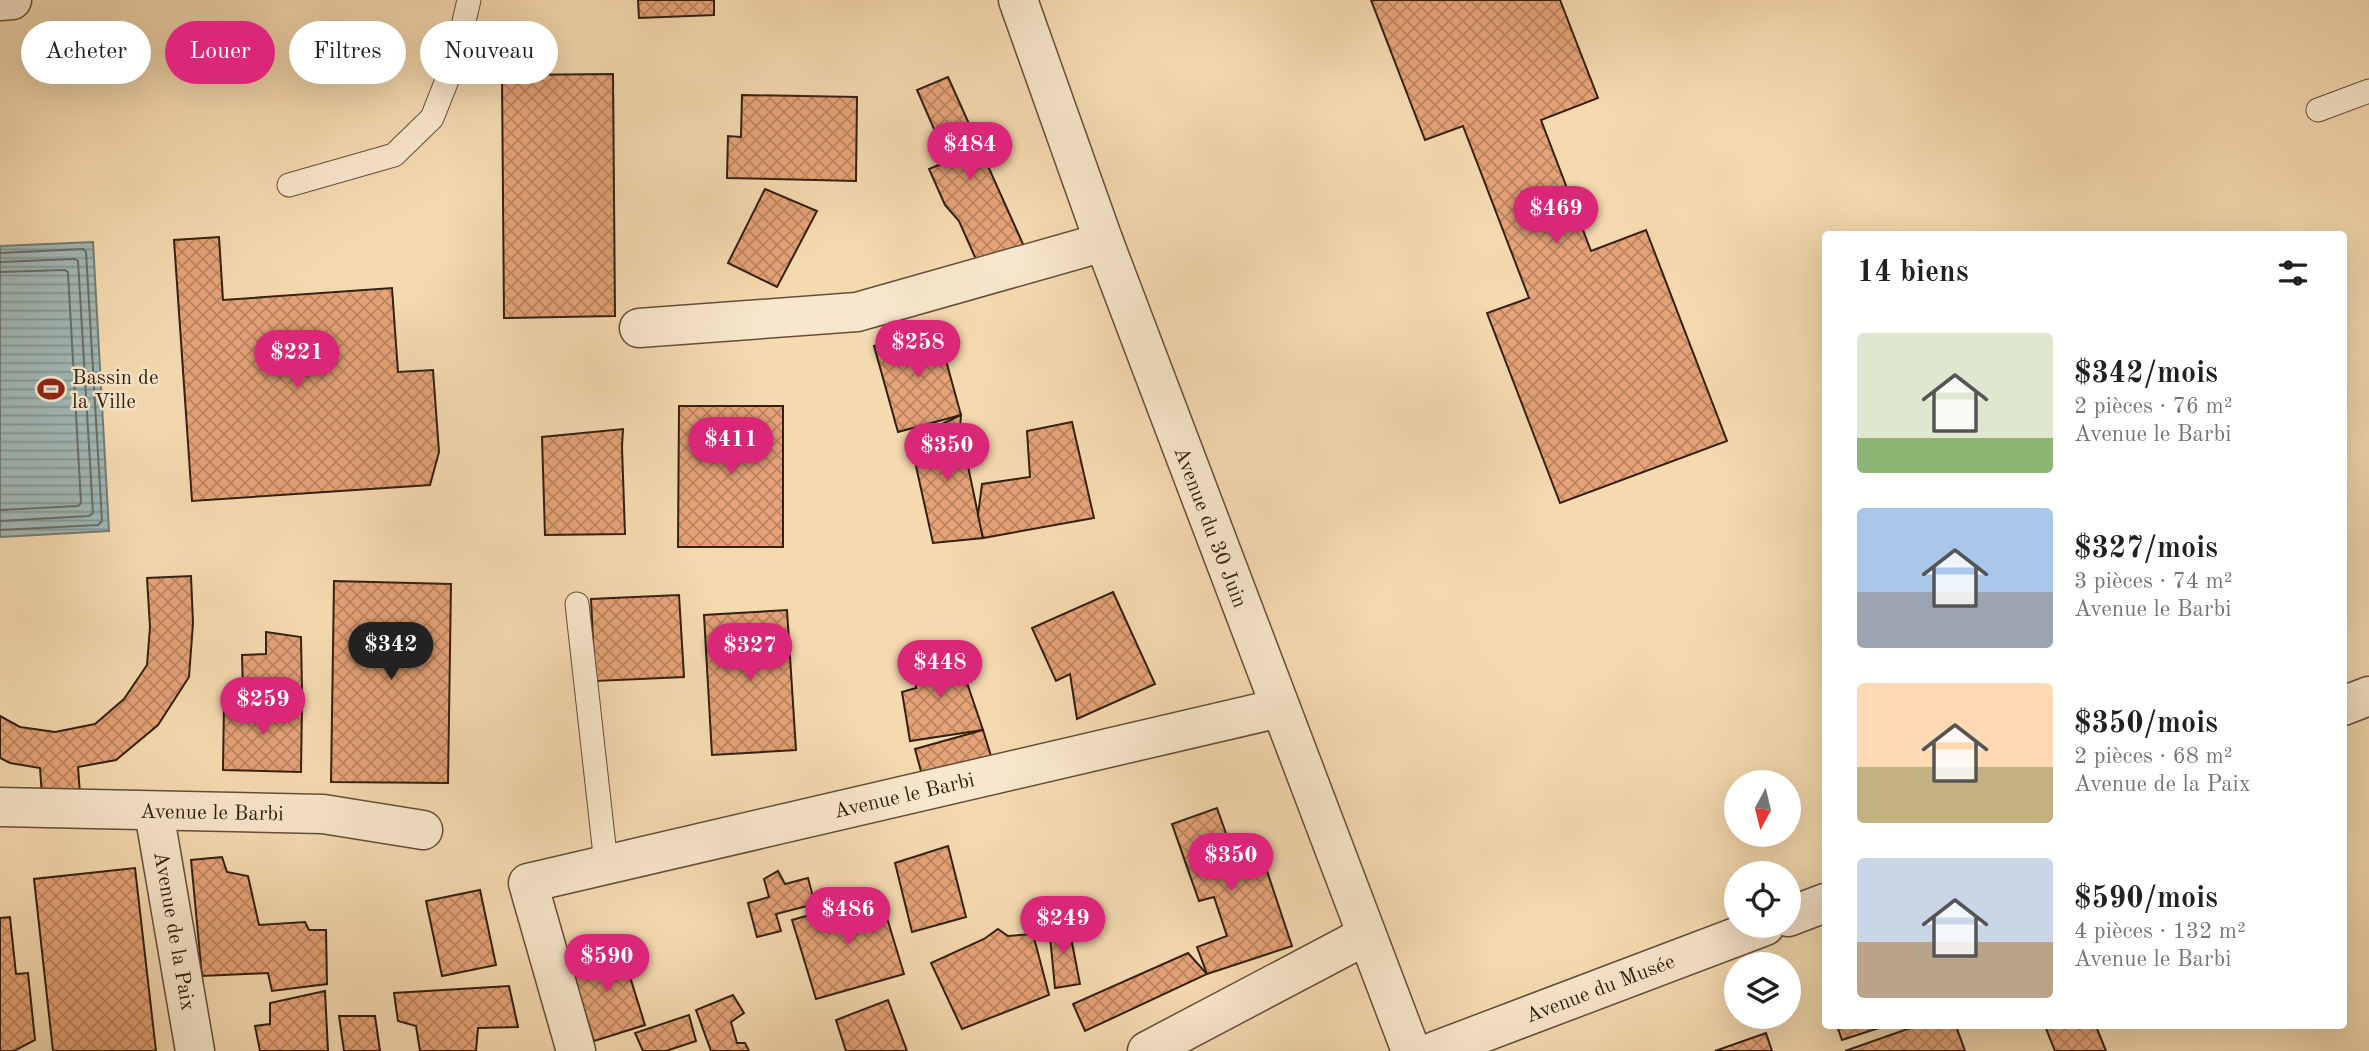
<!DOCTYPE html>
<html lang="fr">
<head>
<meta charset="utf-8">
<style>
	:root { --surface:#fff; --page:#f2f2f2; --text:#202124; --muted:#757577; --accent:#db2777 }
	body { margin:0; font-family:"Old Standard TT",serif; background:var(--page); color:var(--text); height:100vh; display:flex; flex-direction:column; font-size:26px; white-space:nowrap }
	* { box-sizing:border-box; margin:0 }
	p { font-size:23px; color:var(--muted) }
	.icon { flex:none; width:38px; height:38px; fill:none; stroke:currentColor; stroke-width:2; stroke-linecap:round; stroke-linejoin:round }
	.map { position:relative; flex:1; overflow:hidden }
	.drawer { position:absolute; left:1822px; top:231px; width:525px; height:798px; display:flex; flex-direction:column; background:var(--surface); border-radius:7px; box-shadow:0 7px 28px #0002 }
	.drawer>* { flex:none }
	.banner { position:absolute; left:21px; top:21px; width:665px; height:63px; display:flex; gap:14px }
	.needle { width:46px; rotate:187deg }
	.fabs { position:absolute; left:1724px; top:770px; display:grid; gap:14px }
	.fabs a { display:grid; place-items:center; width:77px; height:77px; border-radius:50%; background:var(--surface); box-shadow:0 7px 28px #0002; font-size:35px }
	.price { position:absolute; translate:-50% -60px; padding:0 16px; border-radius:24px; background:var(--accent); color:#fff; font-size:23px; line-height:46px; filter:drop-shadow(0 2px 4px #0008) }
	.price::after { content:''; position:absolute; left:50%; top:42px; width:21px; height:16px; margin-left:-10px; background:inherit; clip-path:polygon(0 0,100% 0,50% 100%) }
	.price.selected { background:#222; color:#fff }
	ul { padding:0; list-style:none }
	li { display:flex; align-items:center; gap:21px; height:175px; padding:0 35px }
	li span { display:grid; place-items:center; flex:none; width:196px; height:140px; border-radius:7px; color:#555 }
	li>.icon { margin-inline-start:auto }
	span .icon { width:84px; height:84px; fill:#fffc; stroke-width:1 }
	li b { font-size:30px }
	h2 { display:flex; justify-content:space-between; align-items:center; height:84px; padding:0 35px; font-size:30px }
	.tag { padding:0 24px; border-radius:32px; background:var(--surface); box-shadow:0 7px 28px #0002; font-size:24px; line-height:63px }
	.tag.selected { background:var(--accent); color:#fff }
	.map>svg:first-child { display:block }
</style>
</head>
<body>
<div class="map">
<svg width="2369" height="1051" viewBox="0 0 2369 1051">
	<defs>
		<pattern id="water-rules" width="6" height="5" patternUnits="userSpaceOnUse" patternTransform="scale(1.75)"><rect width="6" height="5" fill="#a0b8b6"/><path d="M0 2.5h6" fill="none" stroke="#839593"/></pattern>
		<pattern id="building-cross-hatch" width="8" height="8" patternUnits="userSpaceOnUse" patternTransform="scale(1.75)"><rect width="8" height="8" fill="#e6a377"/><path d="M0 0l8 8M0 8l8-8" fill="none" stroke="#bb8460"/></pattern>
	</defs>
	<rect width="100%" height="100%" fill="#f5dab0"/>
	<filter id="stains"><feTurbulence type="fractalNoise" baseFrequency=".00286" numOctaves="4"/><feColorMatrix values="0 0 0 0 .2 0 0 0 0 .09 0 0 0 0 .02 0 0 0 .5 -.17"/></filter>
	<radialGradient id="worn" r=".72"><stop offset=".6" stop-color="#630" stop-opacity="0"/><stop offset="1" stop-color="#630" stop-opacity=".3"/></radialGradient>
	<path fill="url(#water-rules)" stroke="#747b75" stroke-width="2" d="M93 242 109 531 0 537V246Z"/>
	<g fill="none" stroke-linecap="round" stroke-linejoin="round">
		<g stroke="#6a6c64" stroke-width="2">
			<path d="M0 253 83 249 86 252 102 521 98 525 0 530"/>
			<path d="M0 262 75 259 78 261 93 513 89 516 0 521"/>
			<path d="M0 272 65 270 68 272 81 503 78 506 0 510"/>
		</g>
	</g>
	<g fill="url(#building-cross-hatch)" stroke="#332013" stroke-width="2">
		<path d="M638 0H714V15L639 18Z"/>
		<path d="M1371 0H1560L1598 98 1541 120 1591 251 1646 230 1727 441 1560 503 1487 313 1529 298 1463 126 1425 140Z"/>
		<path d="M613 74 615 316 504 318 502 75Z"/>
		<path d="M948 77 1027 253 982 273 959 221 945 205 929 169 948 161 917 90Z"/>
		<path d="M742 95 857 97 856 181 727 178 728 136 741 137Z"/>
		<path d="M765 189 817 211 777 287 728 263Z"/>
		<path d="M219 237 223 300 392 288 398 372 433 370 439 452 430 485 192 501 174 240Z"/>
		<path d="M937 328 961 415 898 432 874 346Z"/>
		<path d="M679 406H783V547H678Z"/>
		<path d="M961 415 960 428 983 538 933 543 910 439Z"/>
		<path d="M1072 422 1094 518 983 538 978 515 982 484 1030 477 1027 431Z"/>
		<path d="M623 429 622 447 625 534 545 535 542 437Z"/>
		<path d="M191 576 193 623 189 677 158 725 116 760 78 767 80 794 42 796 40 768 10 763 0 758V716L20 727 55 732 95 724 124 699 147 665 150 627 147 578Z"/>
		<path d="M334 581 451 584 448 783 331 782Z"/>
		<path d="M1113 592 1155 684 1077 719 1070 674 1056 681 1032 628Z"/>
		<path d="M679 595 684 677 595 681 591 599Z"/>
		<path d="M787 610 796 750 712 755 704 615Z"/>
		<path d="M266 632 301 637 302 691 243 690 242 655 266 654Z"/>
		<path d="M964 653V674L983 730 910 741 902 692 916 688 914 663Z"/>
		<path d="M224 703 302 704 301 772 223 770Z"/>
		<path d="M983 730 991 756 922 775 915 749Z"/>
		<path d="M1217 808 1229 842 1243 836 1252 860 1264 862 1292 946 1207 974 1197 947 1227 936 1214 897 1199 901 1172 824Z"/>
		<path d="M948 846 966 917 912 932 895 863Z"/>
		<path d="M222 857 227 872 248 876 259 925 305 922 309 930H326L327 984 272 991 268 973 202 976 191 860Z"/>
		<path d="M135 868 156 1051H53L34 879Z"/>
		<path d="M778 871 785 884 808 878 815 904 776 914 781 931 757 937 748 903 769 897 764 879Z"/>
		<path d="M480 890 496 965 442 976 426 901Z"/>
		<path d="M880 895 904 974 816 999 792 920Z"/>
		<path d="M10 917 16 974 28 973 35 1040 14 1051H0V918Z"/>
		<path d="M1068 922 1080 984 1055 988 1049 926Z"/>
		<path d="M998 929 1008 936 1033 934 1049 995 962 1029 931 963 984 939Z"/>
		<path d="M621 948 645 1025 594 1041 569 963Z"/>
		<path d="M1188 953 1207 974 1085 1031 1073 1004Z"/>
		<path d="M509 986 518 1027 478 1028 476 1051H420L416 1026 398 1021 394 993Z"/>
		<path d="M325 991 328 1051H260L255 1026 270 1024V1003Z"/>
		<path d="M733 995 744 1013 731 1022 737 1043H745L749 1051H711L696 1010Z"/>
		<path d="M888 1000 907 1051H846L836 1020Z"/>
		<path d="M689 1015 696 1041 666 1051H643L635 1033Z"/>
		<path d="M339 1016H375L380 1051H344Z"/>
		<path d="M1837 1026H1885L1842 1040Z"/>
		<path d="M1916 1026H1956L1965 1051H1845Z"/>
		<path d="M2045 1026H2096L2106 1051H2055Z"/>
		<path d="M1766 1033 1772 1051H1715Z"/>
	</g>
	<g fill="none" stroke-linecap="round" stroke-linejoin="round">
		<defs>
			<g id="service">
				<path d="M2318 110 2369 91"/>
				<path d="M289 185 394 155 432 118 455 60 469 0"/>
				<path d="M577 604 606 864"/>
			</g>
			<g id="minor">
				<path d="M0 1 12 0"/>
				<path d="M639 328 857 312 1104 242"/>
				<path d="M2343 706 2369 696"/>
				<path d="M0 807 323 814 423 830"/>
				<path d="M154 812 195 1051"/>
				<path d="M1788 917 1825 903"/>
				<path d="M576 1051 528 883 1280 708"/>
				<path d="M1147 1051 1365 936"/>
				<path d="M1435 1051 1765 926"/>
			</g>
			<path id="tertiary" d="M1018 0 1104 242 1411 1051"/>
		</defs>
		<use href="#service" stroke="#644e3a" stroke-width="25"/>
		<use href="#minor" stroke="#644e3a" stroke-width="41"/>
		<use href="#tertiary" stroke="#644e3a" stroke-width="41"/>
		<use href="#service" stroke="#f8e7cc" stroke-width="23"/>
		<use href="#minor" stroke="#f8e7cc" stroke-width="38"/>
		<use href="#tertiary" stroke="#f8e7cc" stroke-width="38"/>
	</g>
	<defs>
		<symbol id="stadium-bare" viewBox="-9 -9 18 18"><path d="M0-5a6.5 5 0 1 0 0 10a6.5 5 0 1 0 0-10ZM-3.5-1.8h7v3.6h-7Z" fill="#8f2418" stroke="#f8e7cc" stroke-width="2.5" paint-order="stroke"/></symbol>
	</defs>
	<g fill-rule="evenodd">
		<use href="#stadium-bare" x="32" y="370" width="38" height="38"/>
	</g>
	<g text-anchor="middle" stroke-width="5" stroke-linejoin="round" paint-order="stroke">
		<g font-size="21" fill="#332013" stroke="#f8e7cc" text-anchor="start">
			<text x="72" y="384">Bassin de<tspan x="72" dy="24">la Ville</tspan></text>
		</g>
		<g font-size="21" fill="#332013" stroke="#f8e7cc">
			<text transform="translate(1211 527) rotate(69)" y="7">Avenue du 30 Juin</text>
			<text transform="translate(904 795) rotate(-13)" y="7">Avenue le Barbi</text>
			<text transform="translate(212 812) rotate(1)" y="7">Avenue le Barbi</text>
			<text transform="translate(175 931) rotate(80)" y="7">Avenue de la Paix</text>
			<text transform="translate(1600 988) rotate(-21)" y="7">Avenue du Musée</text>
		</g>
	</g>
	<rect width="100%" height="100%" filter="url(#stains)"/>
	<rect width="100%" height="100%" fill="url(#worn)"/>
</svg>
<div class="fabs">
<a><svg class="needle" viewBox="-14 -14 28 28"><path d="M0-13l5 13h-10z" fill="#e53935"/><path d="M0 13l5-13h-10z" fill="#757577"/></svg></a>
<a><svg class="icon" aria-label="locate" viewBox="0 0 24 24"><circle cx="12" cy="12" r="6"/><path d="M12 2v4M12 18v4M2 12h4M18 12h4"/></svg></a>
<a><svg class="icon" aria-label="layers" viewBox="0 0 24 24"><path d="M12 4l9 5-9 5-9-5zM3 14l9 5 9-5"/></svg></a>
</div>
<b class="price" style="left:970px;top:182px">$484</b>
<b class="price" style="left:1556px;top:246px">$469</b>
<b class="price" style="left:918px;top:380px">$258</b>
<b class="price" style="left:297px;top:390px">$221</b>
<b class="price" style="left:731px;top:477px">$411</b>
<b class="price" style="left:947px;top:483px">$350</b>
<b class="price selected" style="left:391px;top:682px">$342</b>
<b class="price" style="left:750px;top:683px">$327</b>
<b class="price" style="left:940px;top:700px">$448</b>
<b class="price" style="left:263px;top:737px">$259</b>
<b class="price" style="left:1231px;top:893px">$350</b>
<b class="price" style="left:848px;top:947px">$486</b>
<b class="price" style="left:1063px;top:956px">$249</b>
<b class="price" style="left:607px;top:994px">$590</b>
<div class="banner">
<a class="tag">Acheter</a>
<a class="tag selected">Louer</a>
<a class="tag">Filtres</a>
<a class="tag">Nouveau</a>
</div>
<section class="drawer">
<h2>14 biens<svg class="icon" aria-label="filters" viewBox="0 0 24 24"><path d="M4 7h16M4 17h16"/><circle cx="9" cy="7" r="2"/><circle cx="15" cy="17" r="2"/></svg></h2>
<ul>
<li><span style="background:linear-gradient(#dfe7d0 75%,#8fb573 0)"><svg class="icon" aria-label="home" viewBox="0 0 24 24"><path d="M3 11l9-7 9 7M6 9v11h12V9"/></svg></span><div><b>$342/mois</b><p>2 pièces · 76 m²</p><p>Avenue le Barbi</p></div></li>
<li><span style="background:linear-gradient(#a9c7e8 60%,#9aa5b1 0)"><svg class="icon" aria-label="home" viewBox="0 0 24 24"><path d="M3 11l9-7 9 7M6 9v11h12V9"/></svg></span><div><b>$327/mois</b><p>3 pièces · 74 m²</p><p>Avenue le Barbi</p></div></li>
<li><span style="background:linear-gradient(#ffd9b3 60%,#c2b280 0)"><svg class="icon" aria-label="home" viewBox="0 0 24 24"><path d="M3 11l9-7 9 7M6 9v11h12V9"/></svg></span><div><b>$350/mois</b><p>2 pièces · 68 m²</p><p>Avenue de la Paix</p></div></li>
<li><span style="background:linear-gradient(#c9d6e8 60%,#b9a48a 0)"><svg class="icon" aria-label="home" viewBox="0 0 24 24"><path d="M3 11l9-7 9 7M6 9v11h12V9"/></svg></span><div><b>$590/mois</b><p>4 pièces · 132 m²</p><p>Avenue le Barbi</p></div></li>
</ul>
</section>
</div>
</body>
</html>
